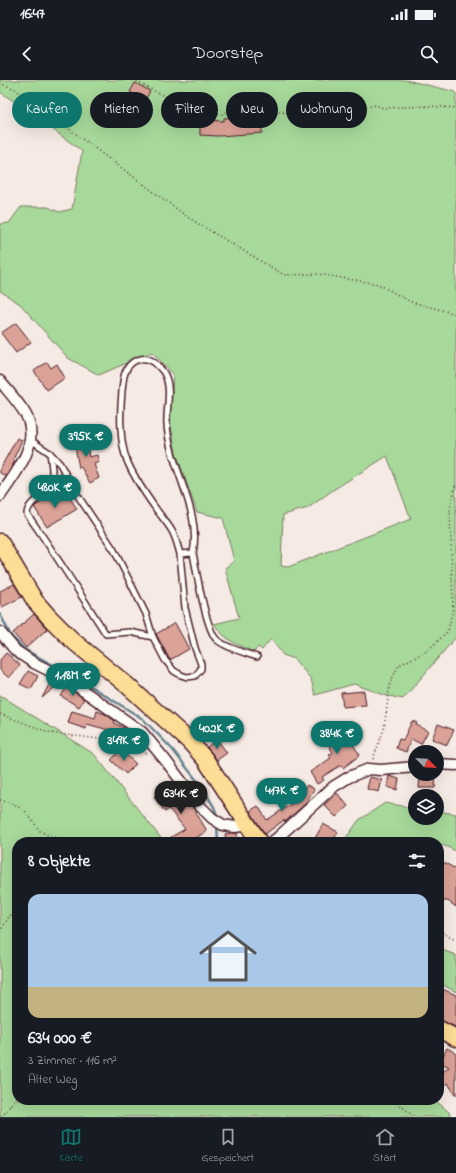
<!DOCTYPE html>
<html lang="de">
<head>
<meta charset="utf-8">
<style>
	:root { --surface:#171b24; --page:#20242c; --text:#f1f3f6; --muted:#9ea1a6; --line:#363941; --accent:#0f766e }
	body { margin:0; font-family:"Indie Flower",sans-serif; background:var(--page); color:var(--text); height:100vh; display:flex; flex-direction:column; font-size:15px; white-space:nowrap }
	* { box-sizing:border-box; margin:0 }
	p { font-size:13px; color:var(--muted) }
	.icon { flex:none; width:22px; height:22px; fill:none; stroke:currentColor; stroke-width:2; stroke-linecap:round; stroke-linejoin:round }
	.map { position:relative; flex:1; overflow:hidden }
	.side { position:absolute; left:12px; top:757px; width:432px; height:268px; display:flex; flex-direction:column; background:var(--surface); border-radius:16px; box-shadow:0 4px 16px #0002 }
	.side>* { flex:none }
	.banner { position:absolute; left:12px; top:12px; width:432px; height:36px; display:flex; gap:8px }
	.needle { width:26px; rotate:115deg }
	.controls { position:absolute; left:408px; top:665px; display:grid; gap:8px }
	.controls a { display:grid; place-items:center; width:36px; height:36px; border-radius:50%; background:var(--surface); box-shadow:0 4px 16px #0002; font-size:20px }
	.price { position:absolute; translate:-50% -34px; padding:0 9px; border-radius:14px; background:var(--accent); color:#fff; font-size:13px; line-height:26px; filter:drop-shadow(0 1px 2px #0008) }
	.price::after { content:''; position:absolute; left:50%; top:24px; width:12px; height:9px; margin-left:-6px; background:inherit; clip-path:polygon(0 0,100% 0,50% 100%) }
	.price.active { background:#222; color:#fff }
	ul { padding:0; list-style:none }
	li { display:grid; align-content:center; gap:8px; height:212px; padding:0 16px }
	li+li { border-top:1px solid var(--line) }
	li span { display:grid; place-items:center; height:124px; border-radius:12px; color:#555 }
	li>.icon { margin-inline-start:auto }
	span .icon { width:72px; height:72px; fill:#fffc; stroke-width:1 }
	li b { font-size:17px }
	h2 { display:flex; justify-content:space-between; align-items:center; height:48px; padding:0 16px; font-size:17px }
	.tag { padding:0 14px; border-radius:18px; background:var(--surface); box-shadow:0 4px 16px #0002; font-size:14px; line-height:36px }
	.tag.active { background:var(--accent); color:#fff }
	.status { display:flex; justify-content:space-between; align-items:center; height:28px; padding:0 20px; background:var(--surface); direction:ltr }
	.status svg { height:11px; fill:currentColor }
	header { display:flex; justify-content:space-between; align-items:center; height:52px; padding:0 16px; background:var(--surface); font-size:18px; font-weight:600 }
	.menu { display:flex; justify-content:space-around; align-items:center; height:56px; border-top:1px solid var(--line); background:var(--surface); font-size:11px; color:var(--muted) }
	.menu a { display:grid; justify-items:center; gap:2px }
	.menu .active { color:var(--accent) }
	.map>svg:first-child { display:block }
</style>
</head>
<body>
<div class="status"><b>16:47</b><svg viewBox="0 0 49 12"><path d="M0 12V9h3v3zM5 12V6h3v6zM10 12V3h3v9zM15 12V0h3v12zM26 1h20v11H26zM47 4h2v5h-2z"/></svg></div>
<header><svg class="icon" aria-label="back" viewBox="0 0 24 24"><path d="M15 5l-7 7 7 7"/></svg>Doorstep<svg class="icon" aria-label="search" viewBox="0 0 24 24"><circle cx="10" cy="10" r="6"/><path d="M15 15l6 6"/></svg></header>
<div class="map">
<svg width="456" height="1037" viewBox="0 0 456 1037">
	<rect width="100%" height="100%" fill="#f6eae4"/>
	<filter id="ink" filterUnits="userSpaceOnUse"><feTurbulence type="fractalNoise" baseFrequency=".025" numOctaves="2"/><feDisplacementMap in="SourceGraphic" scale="8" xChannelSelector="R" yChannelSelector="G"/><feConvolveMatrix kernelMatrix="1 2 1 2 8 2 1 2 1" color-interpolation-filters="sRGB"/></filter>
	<g filter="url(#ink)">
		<g fill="#a7d99a" stroke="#787c62" fill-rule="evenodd">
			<path d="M0 0H406L456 12V557L403 619 384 615 354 604 315 615 311 599 294 579 283 575 271 559 262 570 258 567 254 572C237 565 225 560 214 544L239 538 225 488 234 481 223 438 197 432 176 373 170 341 173 294 152 272 99 295 68 278 20 224 0 211V144L9 143 21 127H48L59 132 72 129 82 71 18 24 0 12ZM387 376 411 439 288 487 281 486 283 435 308 428 333 410Z"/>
			<path d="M0 615 94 674 164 762H17V1020H435L450 1033 451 1037H0Z"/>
			<path d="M385 723 415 728V738H437V731L456 734V771L445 766 439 765V762H343L359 740Z"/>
			<path d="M439 869 456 875V912L445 906 439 904Z"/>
		</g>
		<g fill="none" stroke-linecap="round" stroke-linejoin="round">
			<g stroke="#678692" stroke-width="2.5">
				<path d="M0 534 11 556 24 569 82 601 143 639 172 669 202 707 214 727 218 738"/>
				<path d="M217 745 218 762"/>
			</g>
		</g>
		<g fill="#dba297" stroke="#4a1f2b">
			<path d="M135 3 150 11 145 20 130 12Z"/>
			<path d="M261 35 262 53 218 56 200 55V40L224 41V38Z"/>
			<path d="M16 243 31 262 16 273 1 253Z"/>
			<path d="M47 282 51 288 57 284 65 298 47 310 34 291Z"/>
			<path d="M77 351 85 352 89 377 97 375 99 382 94 384 99 398 90 403 81 387 79 388 76 372Z"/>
			<path d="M17 358 22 360 13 380 15 381 6 396 0 393V389Z"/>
			<path d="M52 415 57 422 68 415 77 429 47 447 34 427Z"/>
			<path d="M14 504 22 517 2 527 0 523V511Z"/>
			<path d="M34 534 47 549 26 568 13 553Z"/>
			<path d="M175 543 189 569 170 580 156 554Z"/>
			<path d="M6 573 20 585 9 598 0 590V580Z"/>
			<path d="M28 591 38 596 31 609 20 604Z"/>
			<path d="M52 599 60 603 42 618Z"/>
			<path d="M67 607 84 619 79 627 61 616Z"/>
			<path d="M364 611 366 625 343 627 341 613Z"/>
			<path d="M72 631 95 638 97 631 105 634 115 641 114 643 124 648 138 657V658L135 665 114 656 116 652 87 644 86 649 68 643Z"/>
			<path d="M412 641 417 643 416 645 428 651 421 664 411 659 406 672 396 668 399 659 403 660Z"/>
			<path d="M438 644 454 650 447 665 432 659Z"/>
			<path d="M339 646 349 652 347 656 360 675 343 688 341 685 322 697 324 700 317 704 310 692 331 678 329 675 333 673 328 664Z"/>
			<path d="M217 659 227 673 217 680 207 667Z"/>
			<path d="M121 670 136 684 126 694 111 680Z"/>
			<path d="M420 694H436L435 708H419Z"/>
			<path d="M389 696 399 699 397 710 387 707Z"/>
			<path d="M370 697 382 700 379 712 367 709Z"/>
			<path d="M170 705 185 724 188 721 195 731 207 751 189 762H174L171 757 185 749 169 729 165 732 154 717Z"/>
			<path d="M307 705 314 709 306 723 285 742 284 740 265 754 250 731 258 726 267 740 294 722Z"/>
			<path d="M337 713 348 726 336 737 324 725Z"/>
			<path d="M323 744 338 752 332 762H313Z"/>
			<path d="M231 753H237L238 762H226L225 754Z"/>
			<path d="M439 780 456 789V827L448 821H442L440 819Z"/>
			<path d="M442 909 456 915V947L439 940V911H441Z"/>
			<path d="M447 968 456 973V1016L448 1003 439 1010V995L449 987 440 982Z"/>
		</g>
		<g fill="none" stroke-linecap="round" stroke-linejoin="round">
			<defs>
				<g id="lane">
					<path d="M30 362 35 363 50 373C51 382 54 395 51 405 46 417 28 420 27 434 55 473 80 514 106 554L130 552 153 557"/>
					<path d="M50 373 60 384 76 413 114 470 146 534 153 557 165 580 174 591 181 595 187 597 195 596 201 589V584L195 568 185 528 180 474 193 473C202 430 169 387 167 344 166 329 172 310 165 295 164 292 161 289 158 286 152 279 145 277 137 280 124 285 123 299 122 311 120 332 119 363 128 383 135 399 146 415 156 429 161 436 168 444 172 451 176 458 178 467 180 474"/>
					<path d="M193 473C196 489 206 551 217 560 227 568 245 573 257 577"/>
				</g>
				<g id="street">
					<path d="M0 301C8 311 20 324 26 335 41 364 15 394 0 416"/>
					<path d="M0 552 16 571 34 583 68 600 142 652 166 681 200 726 212 738 223 745 235 747 242 746 246 743"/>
					<path d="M437 684 456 685"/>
					<path d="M271 762 276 759 333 707 349 697 369 689 381 690 415 687"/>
				</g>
				<g id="primary">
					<path d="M0 462 35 521 50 538 72 560 128 606 189 661 205 679 259 762"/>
					<path d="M439 949 456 958"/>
				</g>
			</defs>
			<use href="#lane" stroke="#4a1f2b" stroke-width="8"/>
			<use href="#street" stroke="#4a1f2b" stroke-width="13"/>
			<use href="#primary" stroke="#4a1f2b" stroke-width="19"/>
			<g stroke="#4a1f2b" stroke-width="1.5" stroke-dasharray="1 3" stroke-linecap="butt">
				<path d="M133 0 187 28 201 32 222 34 234 28 250 25 279 32 315 35 337 34 376 25 383 28 428 26 456 28"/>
				<path d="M0 3 15 9 189 138 284 195 318 194 378 204 411 222 456 234"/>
				<path d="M0 634 51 653 116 661 136 668 147 674"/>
				<path d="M373 679 384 649 390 603 399 585 427 571 448 551 453 529 450 429 456 403"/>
				<path d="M0 720 16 725 26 732 40 751 50 756 72 762"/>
				<path d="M439 831 442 821"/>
				<path d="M439 850 451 858 456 860"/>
				<path d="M0 852 10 835 17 837"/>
				<path d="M394 1020 412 1035 413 1037"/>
				<path d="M2 1037 17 1016"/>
			</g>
			<use href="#lane" stroke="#fdfcf7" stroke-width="5"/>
			<use href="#street" stroke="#fdfcf7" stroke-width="10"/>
			<use href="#primary" stroke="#fedd96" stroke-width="16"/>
		</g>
	</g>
</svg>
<div class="controls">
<a><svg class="needle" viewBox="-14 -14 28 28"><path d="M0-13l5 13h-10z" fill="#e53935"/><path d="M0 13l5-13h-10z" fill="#9ea1a6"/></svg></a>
<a><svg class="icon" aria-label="layers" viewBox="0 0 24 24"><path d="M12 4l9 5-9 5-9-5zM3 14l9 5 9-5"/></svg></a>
</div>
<b class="price" style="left:86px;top:378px">395K €</b>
<b class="price" style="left:55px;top:429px">480K €</b>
<b class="price" style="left:73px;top:617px">1.18M €</b>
<b class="price" style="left:217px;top:670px">402K €</b>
<b class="price" style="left:337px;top:675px">384K €</b>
<b class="price" style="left:124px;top:682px">349K €</b>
<b class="price" style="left:282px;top:732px">417K €</b>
<b class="price active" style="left:181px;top:735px">634K €</b>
<div class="banner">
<a class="tag active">Kaufen</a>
<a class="tag">Mieten</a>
<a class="tag">Filter</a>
<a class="tag">Neu</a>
<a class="tag">Wohnung</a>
</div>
<section class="side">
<h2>8 Objekte<svg class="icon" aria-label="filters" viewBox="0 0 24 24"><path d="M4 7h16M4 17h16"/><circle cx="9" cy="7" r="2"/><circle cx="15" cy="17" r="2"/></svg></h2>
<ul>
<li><span style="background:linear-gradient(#a9c7e8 75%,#c2b280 0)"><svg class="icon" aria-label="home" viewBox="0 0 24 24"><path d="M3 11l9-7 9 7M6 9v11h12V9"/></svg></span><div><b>634 000 €</b><p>3 Zimmer · 116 m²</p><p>Alter Weg</p></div></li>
</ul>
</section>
</div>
<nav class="menu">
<a class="active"><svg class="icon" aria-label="map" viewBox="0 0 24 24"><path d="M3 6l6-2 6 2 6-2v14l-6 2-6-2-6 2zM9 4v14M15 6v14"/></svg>Karte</a>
<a><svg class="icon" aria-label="saved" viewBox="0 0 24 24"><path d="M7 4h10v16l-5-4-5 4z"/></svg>Gespeichert</a>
<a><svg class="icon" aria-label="home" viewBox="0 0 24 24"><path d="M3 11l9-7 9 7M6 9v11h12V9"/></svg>Start</a>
</nav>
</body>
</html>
